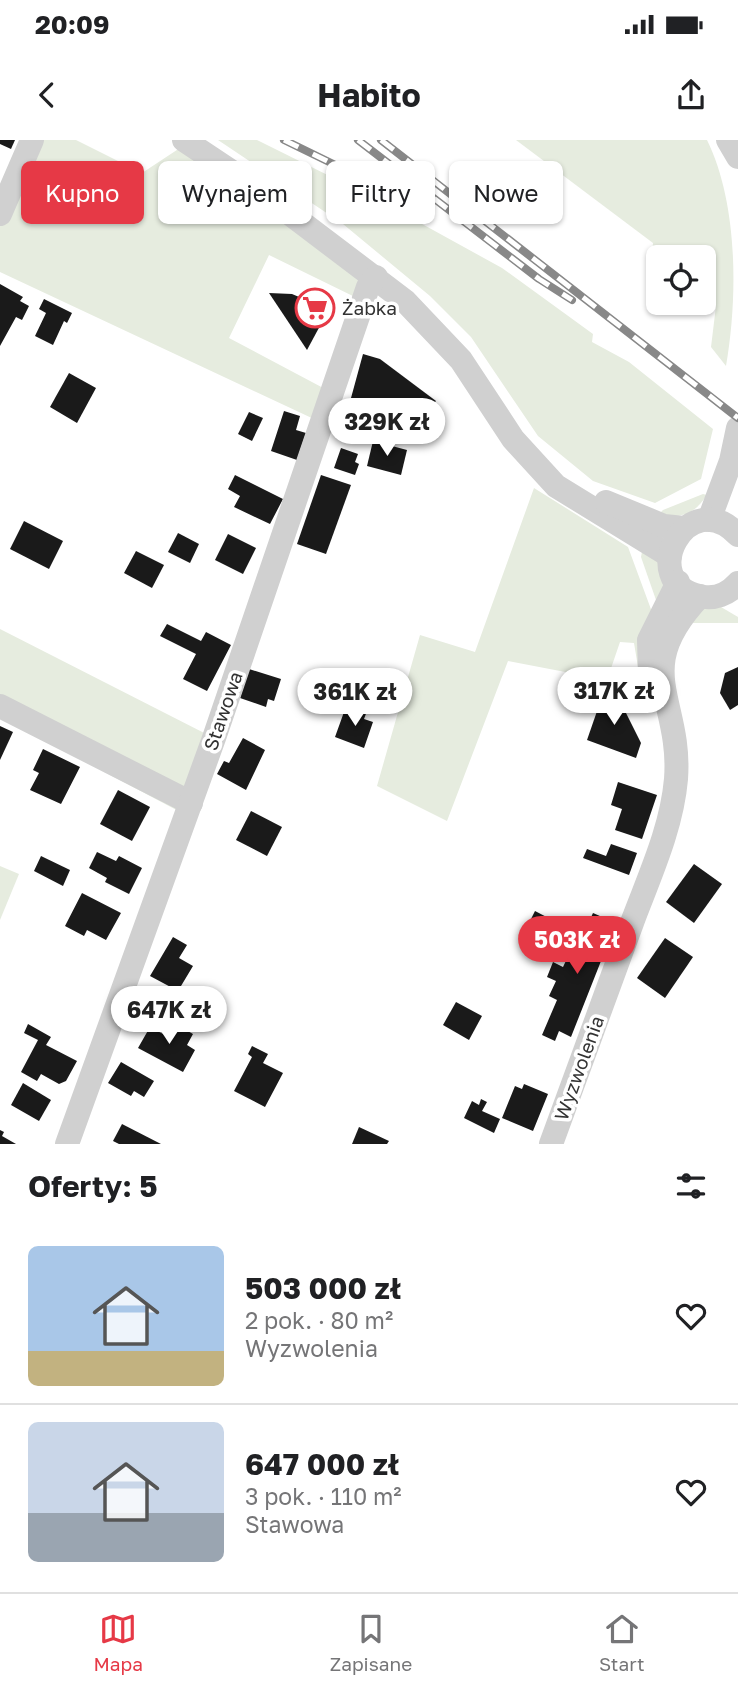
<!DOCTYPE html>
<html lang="pl">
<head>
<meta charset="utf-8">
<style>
	:root { --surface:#fff; --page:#f6f6f6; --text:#202124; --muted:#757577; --line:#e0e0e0; --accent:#e63946 }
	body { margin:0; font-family:"Golos Text",sans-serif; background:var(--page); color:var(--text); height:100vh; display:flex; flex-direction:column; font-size:26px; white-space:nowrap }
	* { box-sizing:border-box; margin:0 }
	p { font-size:23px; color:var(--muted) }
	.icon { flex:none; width:38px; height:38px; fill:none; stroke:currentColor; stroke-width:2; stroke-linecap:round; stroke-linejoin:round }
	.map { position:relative; height:1004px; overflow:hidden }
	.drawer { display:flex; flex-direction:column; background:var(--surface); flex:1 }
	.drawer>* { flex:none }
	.banner { position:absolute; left:21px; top:21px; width:696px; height:63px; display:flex; gap:14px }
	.buttons { position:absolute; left:646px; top:105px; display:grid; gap:14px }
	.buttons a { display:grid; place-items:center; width:70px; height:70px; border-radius:10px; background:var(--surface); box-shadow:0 2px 5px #0004; font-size:35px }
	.price { position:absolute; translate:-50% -60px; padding:0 16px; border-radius:24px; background:#fff; color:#222; font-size:23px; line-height:46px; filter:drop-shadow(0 2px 4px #0008) }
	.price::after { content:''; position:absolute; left:50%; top:42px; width:21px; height:16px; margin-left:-10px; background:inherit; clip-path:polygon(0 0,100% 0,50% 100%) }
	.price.on { background:var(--accent); color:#fff }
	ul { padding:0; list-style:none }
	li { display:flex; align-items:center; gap:21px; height:175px; padding:0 28px }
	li+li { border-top:2px solid var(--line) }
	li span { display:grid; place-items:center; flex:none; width:196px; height:140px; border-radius:10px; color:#555 }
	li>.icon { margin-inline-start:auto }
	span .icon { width:84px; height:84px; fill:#fffc; stroke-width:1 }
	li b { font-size:30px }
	h2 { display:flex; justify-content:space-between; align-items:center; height:84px; padding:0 28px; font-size:30px }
	.tag { padding:0 24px; border-radius:10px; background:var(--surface); box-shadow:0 2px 5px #0004; font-size:24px; line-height:63px }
	.tag.on { background:var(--accent); color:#fff }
	.status { display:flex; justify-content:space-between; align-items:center; height:49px; padding:0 35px; background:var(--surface); direction:ltr }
	.status svg { height:19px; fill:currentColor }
	header { display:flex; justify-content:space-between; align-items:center; height:91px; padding:0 28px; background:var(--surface); font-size:32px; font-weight:700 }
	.menu { display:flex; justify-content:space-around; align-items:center; height:98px; border-top:2px solid var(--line); background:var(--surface); font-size:19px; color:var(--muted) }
	.menu a { display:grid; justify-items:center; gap:4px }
	.menu .on { color:var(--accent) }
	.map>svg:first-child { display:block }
</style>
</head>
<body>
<div class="status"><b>20:09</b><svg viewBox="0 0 49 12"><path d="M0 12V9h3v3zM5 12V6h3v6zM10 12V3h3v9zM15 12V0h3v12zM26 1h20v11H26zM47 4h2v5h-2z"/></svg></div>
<header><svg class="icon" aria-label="back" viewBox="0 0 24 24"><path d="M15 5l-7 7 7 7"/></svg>Habito<svg class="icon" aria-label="share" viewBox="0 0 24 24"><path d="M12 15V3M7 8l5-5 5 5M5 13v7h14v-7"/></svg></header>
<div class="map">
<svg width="738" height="1004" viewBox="0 0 738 1004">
	<rect width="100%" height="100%" fill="#fff"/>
	<g fill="#e6ecdf">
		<path d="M32 0H76L142 33 189 2 376 137 359 159 269 115 229 198 327 250 316 280 0 132V74Z"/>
		<path d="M218 0H257L384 63 502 128 593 194 592 202 629 222 713 289 701 339 655 363 593 341 538 296 471 197 430 156 343 84Z"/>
		<path d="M516 0H707C738 63 738 157 726 226L711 207 716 166 704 155V117H658L652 112 653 103Z"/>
		<path d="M534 348 628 407 652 472 641 545 634 503 620 502 607 540 508 521 447 681 377 646 420 495 475 512Z"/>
		<path d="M703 354 707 355C693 376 681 378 658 375L663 370Z"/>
		<path d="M643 406 658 416 666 444 656 460 641 417Z"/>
		<path d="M721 467 738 477V483H688L703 468Z"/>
		<path d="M0 489 214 598 186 675 0 577Z"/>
		<path d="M0 726 19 734 0 780Z"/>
	</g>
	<g fill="#1a1a1a">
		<path d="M0 0H15L11 9 0 4Z"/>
		<path d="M0 144 23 157 20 161 29 166 22 180 16 177 0 206Z"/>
		<path d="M269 153 292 154 318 165 321 184 307 210Z"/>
		<path d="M44 159 72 173 67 183 64 181 53 205 35 196 46 173 39 169Z"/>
		<path d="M363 214 380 219 436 261 414 287 373 282 348 269Z"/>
		<path d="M69 233 96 248 77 283 50 267Z"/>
		<path d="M284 271 300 276 296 290 306 293 297 320 271 311Z"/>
		<path d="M249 272 263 278 252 301 238 294Z"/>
		<path d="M373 301 407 310 401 335 367 326Z"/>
		<path d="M341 308 358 314 355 322 359 324 355 335 334 328Z"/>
		<path d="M235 335 283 359 270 384 234 367 240 356 228 349Z"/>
		<path d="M321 335 351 345 326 414 297 404Z"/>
		<path d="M24 381 63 401 49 429 10 409Z"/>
		<path d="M178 393 199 404 190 423 168 412Z"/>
		<path d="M228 394 256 408 243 434 215 420Z"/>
		<path d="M136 411 164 425 152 448 124 433Z"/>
		<path d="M167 484 201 501 206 492 231 505 207 551 183 539 196 514 160 496Z"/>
		<path d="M738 527V565L730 570 720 553 725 533Z"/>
		<path d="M249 529 281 539 274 561 268 559 266 567 240 558Z"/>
		<path d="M604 551 618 557 641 603 636 618 587 600Z"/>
		<path d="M355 567 367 571 364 579 373 582 364 608 335 597 344 572 352 575Z"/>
		<path d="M0 586 13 592 0 620Z"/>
		<path d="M243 598 265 610 246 650 217 634 224 621 229 623Z"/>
		<path d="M43 609 80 627 61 664 30 650 39 633 33 630Z"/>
		<path d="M618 642 657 655 642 699 615 690 622 669 611 665Z"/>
		<path d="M118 650 150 667 132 701 100 684Z"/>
		<path d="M251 671 282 687 267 716 236 700Z"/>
		<path d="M611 704 637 713 629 735 583 718 587 709 606 716Z"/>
		<path d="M97 712 116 721 119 716 142 728 129 754 105 742 107 738 89 728Z"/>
		<path d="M41 716 70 730 63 746 34 731Z"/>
		<path d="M694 724 722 744 694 783 666 762Z"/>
		<path d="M82 753 121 773 106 800 87 790 84 796 65 786Z"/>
		<path d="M535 771 560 784 554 796 529 783Z"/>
		<path d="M593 773 616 783 571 897 559 891 555 901 542 895 557 860 549 856 556 841 547 837 553 822 563 827 573 806 568 804 577 786 589 793 591 787 587 786Z"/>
		<path d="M173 797 187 805 179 818 193 826 178 851 150 836Z"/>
		<path d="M665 798 693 817 665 858 637 838Z"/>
		<path d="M456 862 482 876 469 900 443 885Z"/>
		<path d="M172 882 193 894 187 905 195 910 183 932 138 908 150 887 165 895Z"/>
		<path d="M28 884 51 897 46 905 77 921 66 941 59 944 41 934 37 941 21 932 38 900 24 893Z"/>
		<path d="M252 906 268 914 263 923 283 933 265 967 234 951 252 917 248 914Z"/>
		<path d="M121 922 154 941 144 957 134 951 131 956 108 943Z"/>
		<path d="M23 943 51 960 39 981 11 965Z"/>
		<path d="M524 944 548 954 533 991 502 978 515 946 522 949Z"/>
		<path d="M481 959 487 962 482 971 500 979 494 993 464 978 472 961 479 965Z"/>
		<path d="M122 984 161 1004H119L113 1001Z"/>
		<path d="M359 987 389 1001 387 1004H352Z"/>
		<path d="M0 990 4 992 2 996 16 1004H0Z"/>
	</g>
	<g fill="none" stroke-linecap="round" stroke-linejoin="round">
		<g stroke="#d0d0d0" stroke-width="24">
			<path d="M184 0 256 48 405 161 461 220 513 299 556 346 670 416"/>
			<path d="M728 0 738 17"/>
			<path d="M0 74 32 0"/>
			<path d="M606 362 664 386 684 388"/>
			<path d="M709 380 731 321 738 288"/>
			<path d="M738 395C688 342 635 442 699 456 714 460 728 454 738 443"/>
			<path d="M650 534 649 500 678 442"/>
			<path d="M0 566 191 663"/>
			<path d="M67 1004 214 598 368 147 376 137"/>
			<path d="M551 1004C578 929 606 855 633 780 650 735 672 687 676 639 682 558 629 531 700 456"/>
		</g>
		<defs>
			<g id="rail">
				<path d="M284 0 409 61"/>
				<path d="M358 0 539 139 572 160"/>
				<path d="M381 0 738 278"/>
			</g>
		</defs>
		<use href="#rail" stroke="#888" stroke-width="8"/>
		<use href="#rail" stroke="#fff" stroke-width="5" stroke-dasharray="16" stroke-linecap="butt"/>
	</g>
	<defs>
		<symbol id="supermarket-ring" viewBox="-11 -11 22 22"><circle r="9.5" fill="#fff" stroke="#e63946" stroke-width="1.5"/><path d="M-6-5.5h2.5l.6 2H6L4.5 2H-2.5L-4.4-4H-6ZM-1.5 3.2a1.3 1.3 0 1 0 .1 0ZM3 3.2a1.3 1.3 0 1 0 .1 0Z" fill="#e63946"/></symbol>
	</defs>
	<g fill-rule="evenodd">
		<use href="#supermarket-ring" x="293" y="146" width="44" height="44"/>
	</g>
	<g text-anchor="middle" stroke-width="7" stroke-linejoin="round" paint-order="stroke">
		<g font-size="19" fill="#333" stroke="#fff" text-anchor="start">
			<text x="342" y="175">Żabka</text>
		</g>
		<g font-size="19" fill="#333" stroke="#fff">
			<text transform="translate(223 571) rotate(-71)" y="7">Stawowa</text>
			<text transform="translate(579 928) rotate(-70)" y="7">Wyzwolenia</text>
		</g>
	</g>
</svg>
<div class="buttons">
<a><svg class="icon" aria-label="locate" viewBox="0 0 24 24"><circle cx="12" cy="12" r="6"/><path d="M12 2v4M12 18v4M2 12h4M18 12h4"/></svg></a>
</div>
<b class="price" style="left:387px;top:318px">329K zł</b>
<b class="price" style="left:614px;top:587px">317K zł</b>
<b class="price" style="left:355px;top:588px">361K zł</b>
<b class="price on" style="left:577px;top:836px">503K zł</b>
<b class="price" style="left:169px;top:906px">647K zł</b>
<div class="banner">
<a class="tag on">Kupno</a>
<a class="tag">Wynajem</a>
<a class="tag">Filtry</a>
<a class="tag">Nowe</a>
</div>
</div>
<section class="drawer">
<h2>Oferty: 5<svg class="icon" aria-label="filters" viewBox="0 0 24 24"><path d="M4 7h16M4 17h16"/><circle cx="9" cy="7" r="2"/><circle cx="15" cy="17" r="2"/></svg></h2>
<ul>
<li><span style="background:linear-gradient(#a9c7e8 75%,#c2b280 0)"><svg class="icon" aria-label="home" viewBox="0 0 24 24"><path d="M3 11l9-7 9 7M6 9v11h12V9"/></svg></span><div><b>503 000 zł</b><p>2 pok. · 80 m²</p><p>Wyzwolenia</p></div><svg class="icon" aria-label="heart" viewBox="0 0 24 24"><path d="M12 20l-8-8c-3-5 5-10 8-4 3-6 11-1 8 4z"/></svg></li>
<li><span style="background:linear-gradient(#c9d6e8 65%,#9aa5b1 0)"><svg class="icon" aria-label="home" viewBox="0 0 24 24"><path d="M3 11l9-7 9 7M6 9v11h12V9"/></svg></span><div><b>647 000 zł</b><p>3 pok. · 110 m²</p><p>Stawowa</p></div><svg class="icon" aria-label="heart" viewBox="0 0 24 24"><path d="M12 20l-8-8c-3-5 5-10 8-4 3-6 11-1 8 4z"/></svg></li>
</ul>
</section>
<nav class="menu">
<a class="on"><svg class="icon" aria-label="map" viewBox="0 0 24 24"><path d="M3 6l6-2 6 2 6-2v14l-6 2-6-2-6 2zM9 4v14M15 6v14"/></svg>Mapa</a>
<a><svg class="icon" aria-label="saved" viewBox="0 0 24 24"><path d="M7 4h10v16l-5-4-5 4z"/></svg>Zapisane</a>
<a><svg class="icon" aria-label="home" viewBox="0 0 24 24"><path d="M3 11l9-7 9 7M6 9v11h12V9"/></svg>Start</a>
</nav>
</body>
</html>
